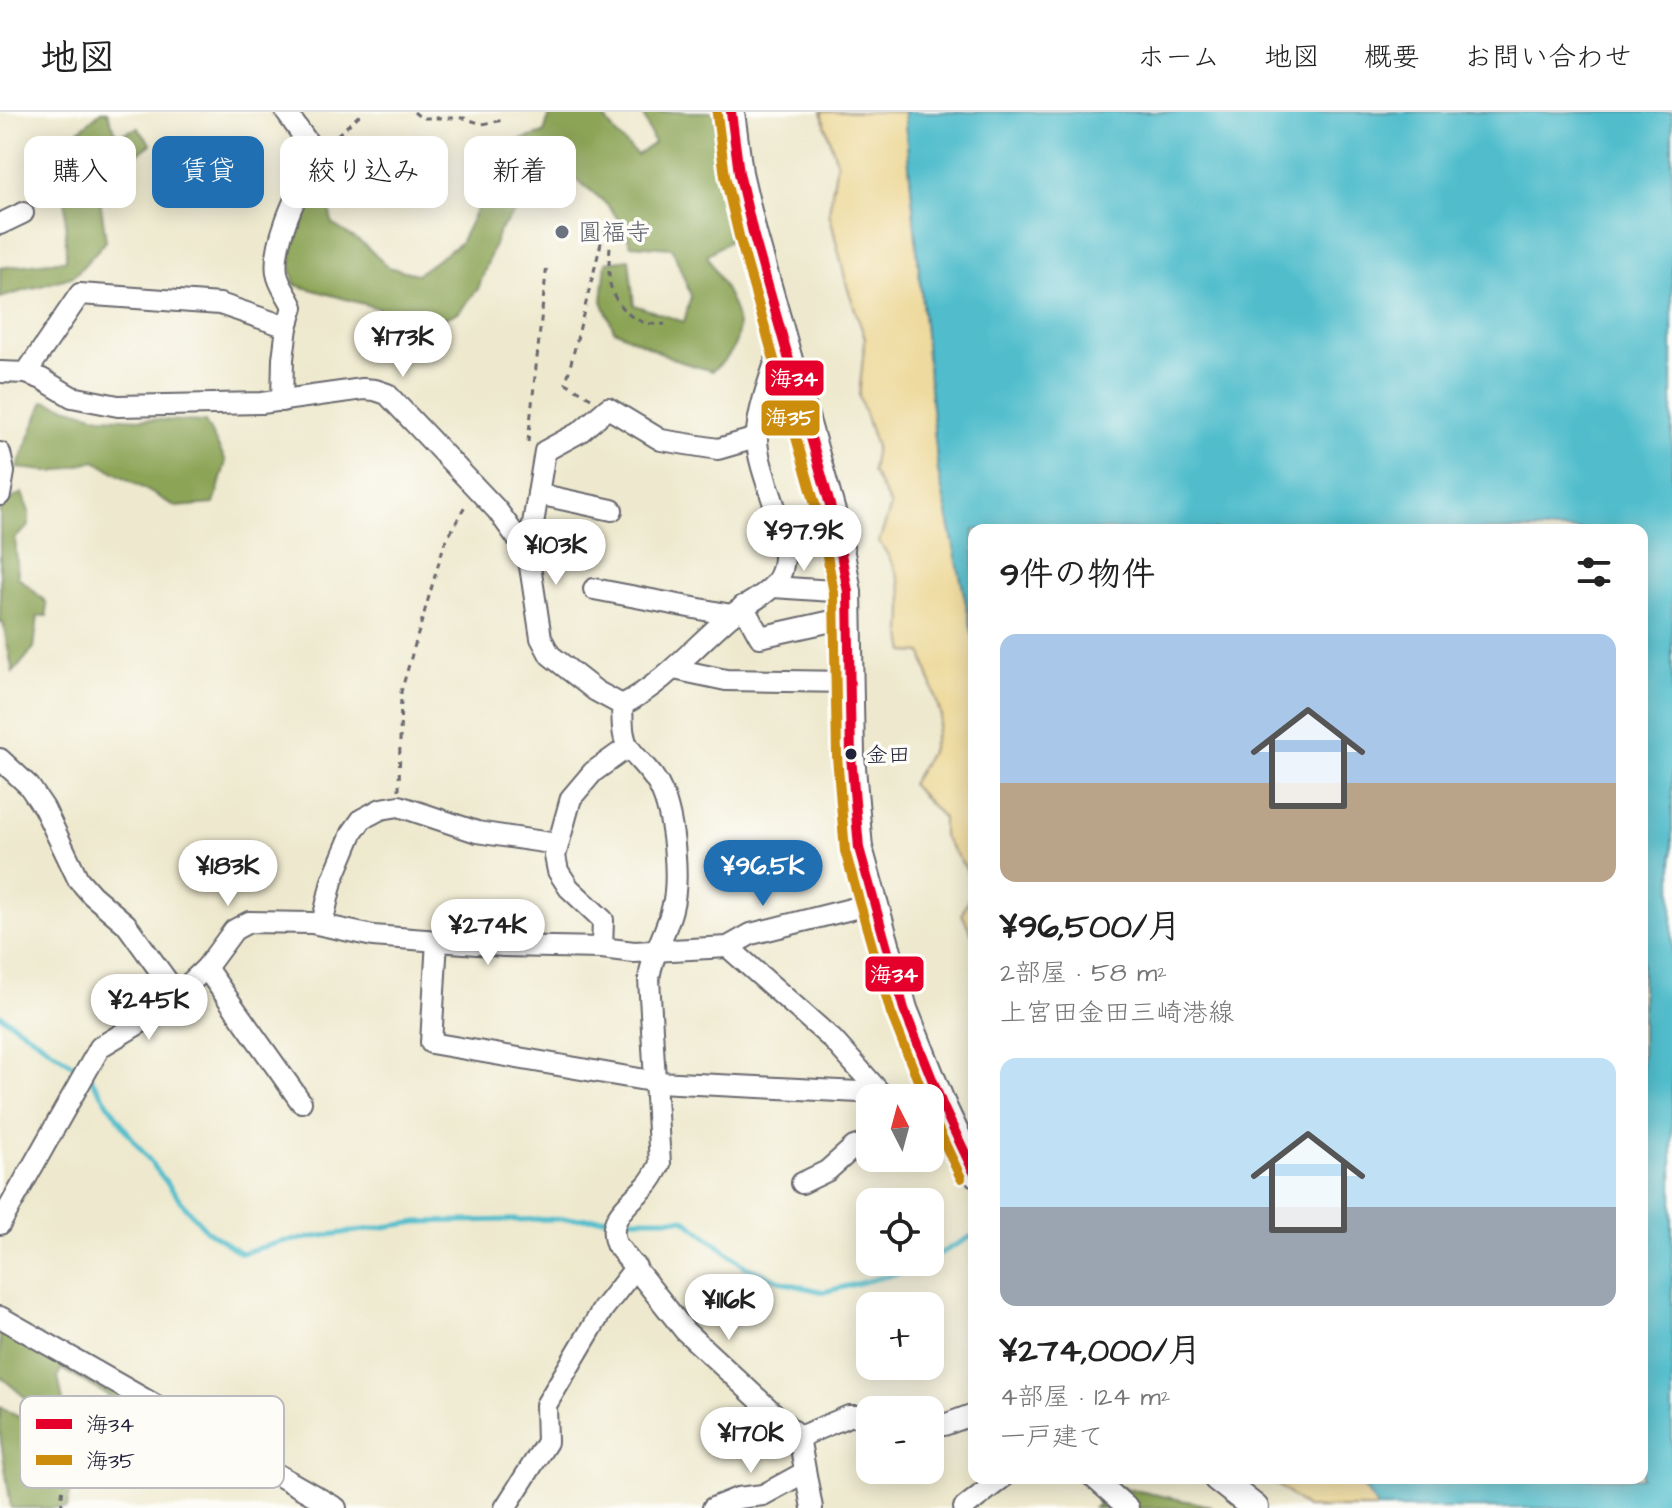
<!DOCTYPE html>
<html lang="ja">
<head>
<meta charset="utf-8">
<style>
	:root { --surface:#fff; --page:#f2f2f2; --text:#222; --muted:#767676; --line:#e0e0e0; --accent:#1f6fb2 }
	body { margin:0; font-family:"Architects Daughter","Klee One",sans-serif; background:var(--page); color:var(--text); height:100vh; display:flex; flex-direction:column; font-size:30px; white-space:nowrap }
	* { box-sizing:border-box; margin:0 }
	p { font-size:26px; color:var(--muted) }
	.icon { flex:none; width:44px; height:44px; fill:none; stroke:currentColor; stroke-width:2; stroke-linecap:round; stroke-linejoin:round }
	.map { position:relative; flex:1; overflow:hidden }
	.details { position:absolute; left:968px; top:412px; width:680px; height:960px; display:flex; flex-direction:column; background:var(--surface); border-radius:16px; box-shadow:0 4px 20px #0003 }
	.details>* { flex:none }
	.banner { position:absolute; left:24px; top:24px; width:760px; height:72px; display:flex; gap:16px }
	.needle { width:52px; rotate:354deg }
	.controls { position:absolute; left:856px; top:972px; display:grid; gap:16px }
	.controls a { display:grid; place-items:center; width:88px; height:88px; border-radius:16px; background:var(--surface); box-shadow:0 4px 20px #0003; font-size:40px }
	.price { position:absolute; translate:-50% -68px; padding:0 18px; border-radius:28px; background:#fff; color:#222; font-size:26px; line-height:52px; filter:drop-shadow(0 2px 4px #0008) }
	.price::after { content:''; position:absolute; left:50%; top:48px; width:24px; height:18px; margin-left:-12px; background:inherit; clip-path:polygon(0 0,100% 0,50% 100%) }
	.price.current { background:var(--accent); color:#fff }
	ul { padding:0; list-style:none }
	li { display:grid; align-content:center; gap:16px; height:424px; padding:0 32px }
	li span { display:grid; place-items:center; height:248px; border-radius:16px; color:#555 }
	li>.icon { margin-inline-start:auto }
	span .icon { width:144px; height:144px; fill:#fffc; stroke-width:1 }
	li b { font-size:34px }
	h2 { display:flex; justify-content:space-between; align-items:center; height:96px; padding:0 32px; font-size:34px }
	.chip { padding:0 28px; border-radius:16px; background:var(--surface); box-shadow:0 4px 20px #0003; font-size:28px; line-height:72px }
	.chip.current { background:var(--accent); color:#fff }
	header { display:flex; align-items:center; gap:48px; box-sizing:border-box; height:112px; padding:0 40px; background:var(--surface); border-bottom:2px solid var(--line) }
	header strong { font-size:38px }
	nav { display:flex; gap:44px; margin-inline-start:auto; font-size:28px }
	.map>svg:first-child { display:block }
</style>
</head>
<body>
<header>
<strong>地図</strong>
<nav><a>ホーム</a><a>地図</a><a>概要</a><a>お問い合わせ</a></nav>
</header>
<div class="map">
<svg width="1672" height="1396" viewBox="0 0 1672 1396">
	<rect width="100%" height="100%" fill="#fdfcf7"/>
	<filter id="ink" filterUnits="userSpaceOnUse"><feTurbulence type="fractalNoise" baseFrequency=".0125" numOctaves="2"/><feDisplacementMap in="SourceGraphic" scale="16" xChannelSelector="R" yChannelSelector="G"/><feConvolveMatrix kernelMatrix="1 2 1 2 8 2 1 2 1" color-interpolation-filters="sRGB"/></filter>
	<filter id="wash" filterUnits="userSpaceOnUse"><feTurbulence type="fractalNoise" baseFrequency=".006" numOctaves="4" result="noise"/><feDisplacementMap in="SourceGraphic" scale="32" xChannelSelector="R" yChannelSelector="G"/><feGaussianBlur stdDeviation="1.8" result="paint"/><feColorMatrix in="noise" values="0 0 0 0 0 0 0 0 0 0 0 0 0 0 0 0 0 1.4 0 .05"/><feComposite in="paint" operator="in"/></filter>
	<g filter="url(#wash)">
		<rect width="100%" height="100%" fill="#eee9ce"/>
		<g fill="#8ca456" stroke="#576348" stroke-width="2">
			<path d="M101 0H107L117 23 138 16 151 32 98 72 106 129 74 164 0 186V156L66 148 65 30Z"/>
			<path d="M547 0H600L616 22 637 43 654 31 642 0H715L729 129 707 143C728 186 762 223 712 259L678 249 614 218 602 189 606 150 629 147 634 193 684 210 691 184 672 136 631 133C616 95 601 86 569 62L540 69 499 119 478 177 459 200 418 218 397 216 378 196 295 173 287 142 317 60 326 74 332 112 364 132 388 155 417 162 460 131 510 31 544 21 549 4Z"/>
			<path d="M44 289 101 305 205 310 226 349 214 392 176 395 95 349 54 360 17 356Z"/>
			<path d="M22 381 29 400V414L15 426 18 465 46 490 47 504H38L34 536 13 561 3 510H0V394Z"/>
			<path d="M0 1214 124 1280 137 1295 126 1302 108 1283 61 1257 58 1264 71 1330 77 1344 67 1396H11L0 1323V1295L28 1310 34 1293 0 1264Z"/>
			<path d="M1115 1374 1210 1394 1212 1396H1094Z"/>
		</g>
		<g fill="#eeda9e" stroke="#887e6c" stroke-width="2">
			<path d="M821 0H904L938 359 974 529V826L962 802 971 781 967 758 943 724V706L911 672 931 639 941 604 922 541 905 540C900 519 903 515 903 495 904 473 892 447 879 430L891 394 872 359 876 334 859 284 865 226 847 174 829 100 837 50Z"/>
			<path d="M1269 1366H1357L1378 1396H1306Z"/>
		</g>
		<path fill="#51bdcc" stroke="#3a7084" stroke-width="2" d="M904 0H1672V1396H1378L1357 1366H1642V418H974V529L938 359Z"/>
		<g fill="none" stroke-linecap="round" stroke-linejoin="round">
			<g stroke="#51bdcc" stroke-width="5">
				<path d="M0 903 82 959"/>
				<path d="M90 965 129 1022 184 1093 206 1118 241 1141 281 1130 418 1110 609 1106"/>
				<path d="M623 1107H684L746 1155 786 1171 824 1180 911 1158 925 1150"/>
				<path d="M930 1147 974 1123"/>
				<path d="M843 1318 865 1312"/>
			</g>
		</g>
	</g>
	<g filter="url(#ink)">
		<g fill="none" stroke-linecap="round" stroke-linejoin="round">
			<defs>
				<g id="minor">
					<path d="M0 112 23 101"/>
					<path d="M0 260 26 261 42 267 72 285 118 294 262 291 363 277 375 278 387 282 497 398 528 441 541 526 550 543 596 579 622 593"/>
					<path d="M26 261 80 182 220 192 287 215"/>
					<path d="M282 289 283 247 287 215 293 195C288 183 279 174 277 161 272 128 302 72 316 42L286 0"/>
					<path d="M0 341 4 360 0 383"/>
					<path d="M612 398 538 382 545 339 580 320 608 296 661 328 718 337 756 326"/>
					<path d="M528 441 538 382"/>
					<path d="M773 475 848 480"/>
					<path d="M594 477 731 503"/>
					<path d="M743 494 760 525 850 505"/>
					<path d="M674 557 726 568 850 570"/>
					<path d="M622 593C623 607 621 624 629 636 640 651 655 662 662 680 674 708 680 768 672 797 666 821 652 842 649 867L660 1052C656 1060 652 1068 646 1074 630 1091 606 1106 616 1132L685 1219 799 1325 812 1396"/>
					<path d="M622 593C664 571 693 536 729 505 747 490 775 482 782 458 793 419 759 368 757 328 755 303 775 252 783 228"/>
					<path d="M0 647 29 674 44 696 78 767 92 783 126 812 178 884"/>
					<path d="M322 812 332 769 352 721 362 707 381 697 399 694 477 720 557 732"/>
					<path d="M437 828 431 931 657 970 880 981"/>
					<path d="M728 835 833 928 883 984"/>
					<path d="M602 836 603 808 569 776 558 759 555 744 571 686 593 660 628 635"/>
					<path d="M206 856 301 990"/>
					<path d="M930 1021 953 1016"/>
					<path d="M802 1071 827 1059 854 1035 870 1030"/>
					<path d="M0 1112 100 935 160 899 206 856 234 818 249 810 312 811 373 824 504 834 602 836 634 840 728 835 751 822 875 791"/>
					<path d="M0 1205 336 1396"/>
					<path d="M930 1311 944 1313 974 1302"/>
					<path d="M799 1325 849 1304H870"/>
					<path d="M1094 1366 1128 1396"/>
					<path d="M505 1396 547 1330 546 1293 603 1197 636 1155"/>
					<path d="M713 1396 738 1386 763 1383 805 1360"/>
					<path d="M964 1396 1002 1366"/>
				</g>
				<g id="major">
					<path d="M731 0 739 61 753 121 836 414 848 480 851 644 859 736 904 897 944 997 974 1060"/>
					<path d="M1217 1366 1255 1396"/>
				</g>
			</defs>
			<use href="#minor" stroke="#69686e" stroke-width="24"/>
			<use href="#major" stroke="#69686e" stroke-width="30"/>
			<g stroke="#69686e" stroke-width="3" stroke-dasharray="6 6" stroke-linecap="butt">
				<path d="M414 0 421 6H464L482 12 504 8"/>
				<path d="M328 31 363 0"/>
				<path d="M591 286 566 271 605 115H611C611 132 607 155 610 172 617 199 638 215 665 212"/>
				<path d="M528 330 547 152"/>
				<path d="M399 678 401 580 444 433 467 390"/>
				<path d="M62 1396C57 1344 107 1329 142 1304"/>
			</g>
			<use href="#minor" stroke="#fff" stroke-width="20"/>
			<use href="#major" stroke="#fff" stroke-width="26"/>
			<defs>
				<path id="bus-1" d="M731 0 739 61 753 121 836 414 848 480 851 644 859 736 904 897 944 997 974 1060"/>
				<g id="bus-2">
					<path d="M717 2 725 64 739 124 822 417 834 481 837 644 845 739 891 901 925 986"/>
					<path d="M930 1000 961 1066"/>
				</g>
			</defs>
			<use href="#bus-1" stroke="#fdfcf7" stroke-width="16"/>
			<use href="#bus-2" stroke="#fdfcf7" stroke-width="16"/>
			<use href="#bus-1" stroke="#e4002b" stroke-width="10"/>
			<use href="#bus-2" stroke="#cc8c0c" stroke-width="10"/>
		</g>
	</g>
	<circle fill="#6b7280" stroke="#fdfcf7" stroke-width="3" cx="562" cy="120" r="8"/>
	<circle fill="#22223b" stroke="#fdfcf7" stroke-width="3" cx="851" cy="642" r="7"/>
	<g text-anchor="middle" stroke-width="7" stroke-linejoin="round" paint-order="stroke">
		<g font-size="22" fill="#22223b" stroke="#fdfcf7" text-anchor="start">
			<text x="866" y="650">金田</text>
		</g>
		<g font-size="24" fill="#5b616d" stroke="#fdfcf7" text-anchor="start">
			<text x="578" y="128">圓福寺</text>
		</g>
	</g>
	<rect x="20" y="1284" width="264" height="92" rx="12" fill="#fdfcf7" stroke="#bbbbbf" stroke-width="2"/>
	<rect x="36" y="1307" width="36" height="10" fill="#e4002b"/>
	<rect x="36" y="1343" width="36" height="10" fill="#cc8c0c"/>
	<g font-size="22" fill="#22223b">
		<text x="86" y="1320">海34</text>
		<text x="86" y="1356">海35</text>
	</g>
	<g stroke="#fdfcf7" stroke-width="3">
		<rect x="764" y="247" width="61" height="38" rx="8" fill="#e4002b"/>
		<rect x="760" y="287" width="61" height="38" rx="8" fill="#cc8c0c"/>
		<rect x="864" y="843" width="61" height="38" rx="8" fill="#e4002b"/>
	</g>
	<g font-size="22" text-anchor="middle" font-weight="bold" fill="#fff">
		<text x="794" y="274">海34</text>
		<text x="790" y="313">海35</text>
		<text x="894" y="870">海34</text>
	</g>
</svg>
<div class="controls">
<a><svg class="needle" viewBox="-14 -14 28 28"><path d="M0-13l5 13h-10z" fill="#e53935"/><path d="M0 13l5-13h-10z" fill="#767676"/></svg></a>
<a><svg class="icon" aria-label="locate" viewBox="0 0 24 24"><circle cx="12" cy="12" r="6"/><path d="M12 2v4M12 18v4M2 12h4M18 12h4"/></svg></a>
<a>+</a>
<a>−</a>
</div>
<b class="price" style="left:403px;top:267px">¥173K</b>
<b class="price" style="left:804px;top:461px">¥97.9K</b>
<b class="price" style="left:556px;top:475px">¥103K</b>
<b class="price" style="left:228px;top:796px">¥183K</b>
<b class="price current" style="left:763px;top:796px">¥96.5K</b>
<b class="price" style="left:488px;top:855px">¥274K</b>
<b class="price" style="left:149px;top:930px">¥245K</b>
<b class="price" style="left:729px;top:1230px">¥116K</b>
<b class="price" style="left:751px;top:1363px">¥170K</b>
<div class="banner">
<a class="chip">購入</a>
<a class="chip current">賃貸</a>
<a class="chip">絞り込み</a>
<a class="chip">新着</a>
</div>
<section class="details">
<h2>9件の物件<svg class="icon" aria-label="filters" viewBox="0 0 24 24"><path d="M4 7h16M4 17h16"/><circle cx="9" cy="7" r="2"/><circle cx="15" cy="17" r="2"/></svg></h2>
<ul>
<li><span style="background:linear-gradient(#a9c7e8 60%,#b9a48a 0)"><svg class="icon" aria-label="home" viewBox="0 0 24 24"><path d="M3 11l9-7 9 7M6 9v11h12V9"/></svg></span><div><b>¥96,500/月</b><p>2部屋 · 58 m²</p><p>上宮田金田三崎港線</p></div></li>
<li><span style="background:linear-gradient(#bfe0f5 60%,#9aa5b1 0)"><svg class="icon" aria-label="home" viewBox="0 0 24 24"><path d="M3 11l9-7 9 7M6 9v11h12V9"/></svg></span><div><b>¥274,000/月</b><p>4部屋 · 124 m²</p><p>一戸建て</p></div></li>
</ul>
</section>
</div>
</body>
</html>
